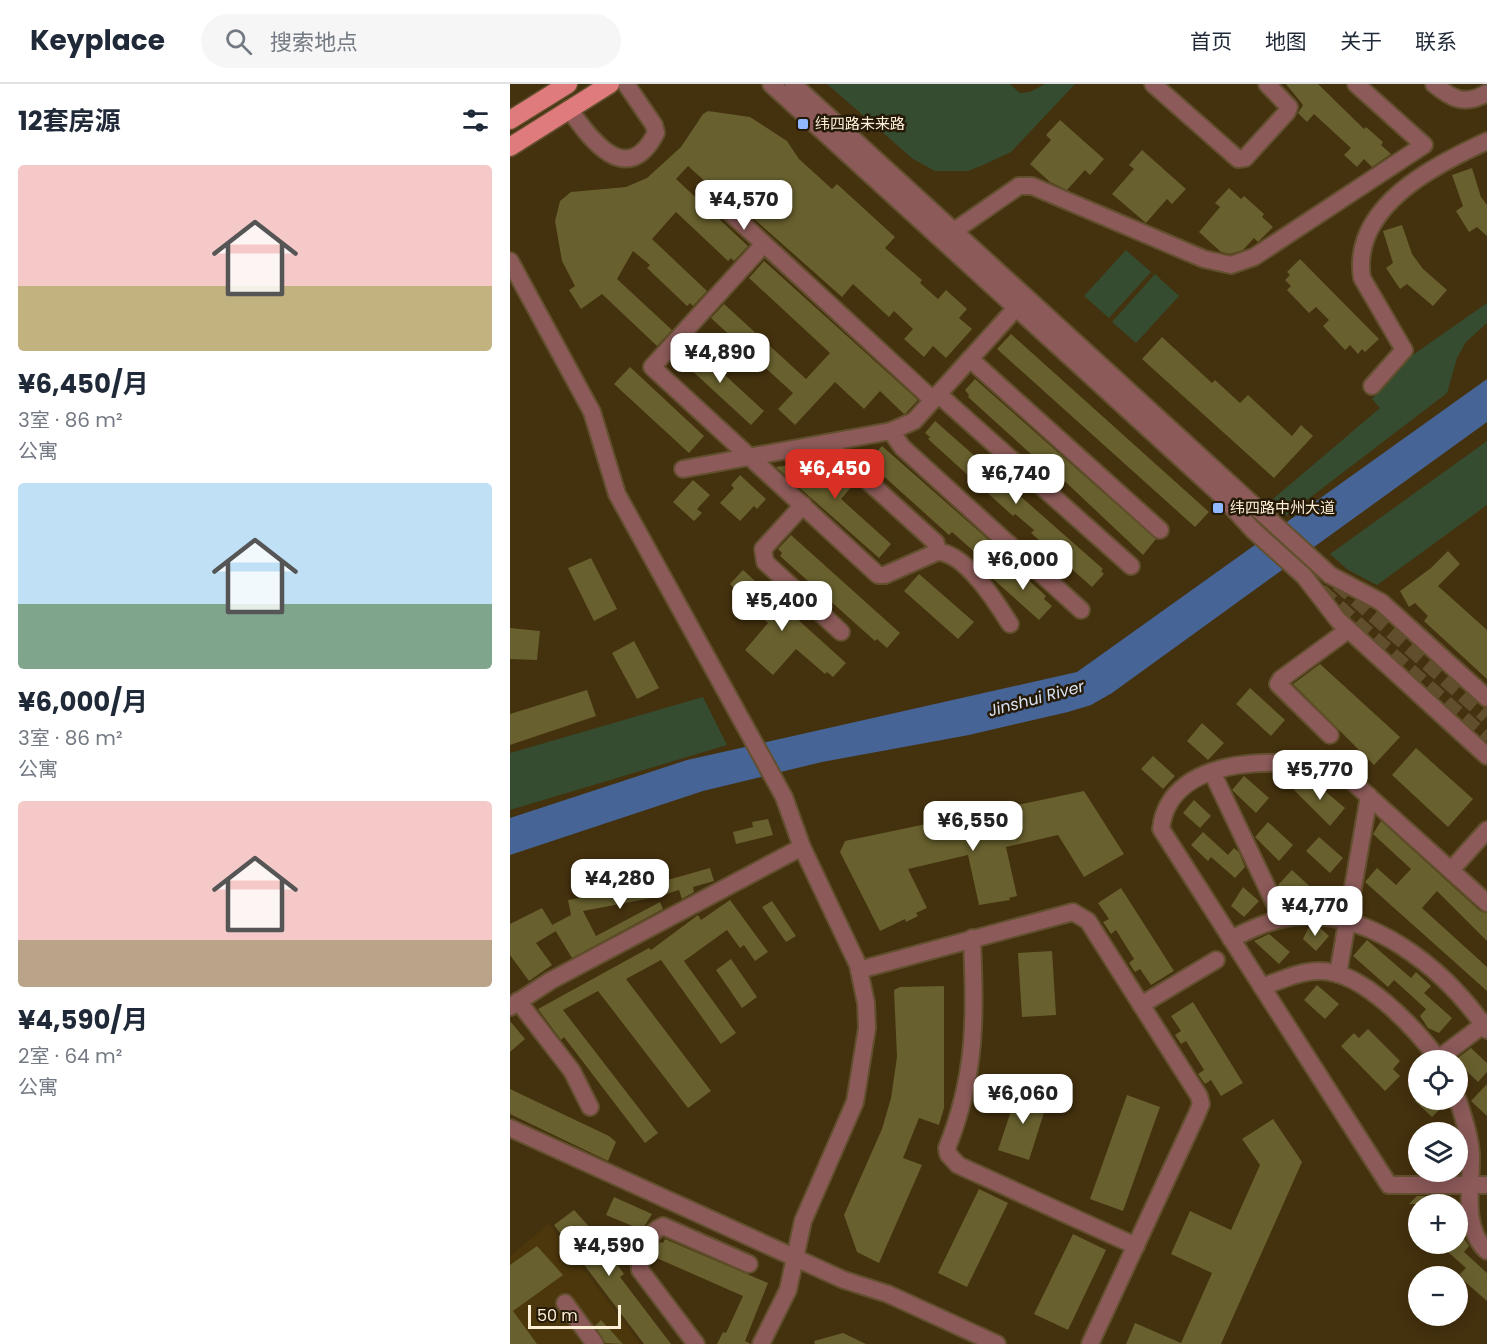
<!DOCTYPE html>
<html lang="zh">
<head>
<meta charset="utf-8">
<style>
	:root { --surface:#fff; --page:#f6f6f7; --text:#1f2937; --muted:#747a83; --line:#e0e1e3; --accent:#d93025 }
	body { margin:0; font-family:Poppins,"Noto Sans SC",sans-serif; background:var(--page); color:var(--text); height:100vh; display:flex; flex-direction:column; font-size:22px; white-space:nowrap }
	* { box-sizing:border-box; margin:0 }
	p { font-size:20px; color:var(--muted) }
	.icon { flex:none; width:33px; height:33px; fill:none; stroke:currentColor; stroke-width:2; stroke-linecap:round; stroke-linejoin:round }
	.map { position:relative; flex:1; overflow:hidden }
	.details { display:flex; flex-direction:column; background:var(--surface); width:510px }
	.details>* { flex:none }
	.buttons { position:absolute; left:898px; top:966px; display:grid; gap:12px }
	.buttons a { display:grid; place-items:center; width:60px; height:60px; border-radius:50%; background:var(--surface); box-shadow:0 3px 15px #0003; font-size:30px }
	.scale { position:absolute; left:18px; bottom:15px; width:93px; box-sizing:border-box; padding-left:6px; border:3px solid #feefd7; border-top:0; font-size:16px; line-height:21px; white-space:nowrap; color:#feefd7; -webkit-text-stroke:4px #251a07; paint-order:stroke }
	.price { position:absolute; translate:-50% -51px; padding:0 14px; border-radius:12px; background:#fff; color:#222; font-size:20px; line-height:39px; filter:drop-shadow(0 2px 3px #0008) }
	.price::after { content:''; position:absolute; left:50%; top:36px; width:18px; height:14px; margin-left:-9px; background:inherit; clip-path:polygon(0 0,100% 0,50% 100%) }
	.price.on { background:var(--accent); color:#fff }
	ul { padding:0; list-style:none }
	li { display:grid; align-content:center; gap:12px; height:318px; padding:0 18px }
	li span { display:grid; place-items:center; height:186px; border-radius:6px; color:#555 }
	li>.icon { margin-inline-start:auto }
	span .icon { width:108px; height:108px; fill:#fffc; stroke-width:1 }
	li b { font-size:26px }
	h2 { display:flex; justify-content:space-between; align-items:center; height:72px; padding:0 18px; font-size:26px }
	header { display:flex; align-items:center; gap:36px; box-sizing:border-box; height:84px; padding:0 30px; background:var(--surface); border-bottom:2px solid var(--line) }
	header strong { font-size:28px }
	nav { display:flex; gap:33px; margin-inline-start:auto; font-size:21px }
	.search { width:420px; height:54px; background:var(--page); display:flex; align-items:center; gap:15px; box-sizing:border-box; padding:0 21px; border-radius:33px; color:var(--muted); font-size:22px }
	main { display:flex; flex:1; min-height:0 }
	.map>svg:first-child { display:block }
</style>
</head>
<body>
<header>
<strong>Keyplace</strong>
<div class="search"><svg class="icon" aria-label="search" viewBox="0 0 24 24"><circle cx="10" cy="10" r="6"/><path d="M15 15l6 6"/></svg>搜索地点</div>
<nav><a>首页</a><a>地图</a><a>关于</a><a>联系</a></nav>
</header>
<main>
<section class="details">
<h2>12套房源<svg class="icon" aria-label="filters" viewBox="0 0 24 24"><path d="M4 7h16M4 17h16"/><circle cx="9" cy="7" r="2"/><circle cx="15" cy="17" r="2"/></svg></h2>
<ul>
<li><span style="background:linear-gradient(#f6c9c9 65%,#c2b280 0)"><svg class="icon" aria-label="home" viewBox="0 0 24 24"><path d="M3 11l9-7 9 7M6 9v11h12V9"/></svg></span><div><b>¥6,450/月</b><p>3室 · 86 m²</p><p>公寓</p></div></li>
<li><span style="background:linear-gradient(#bfe0f5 65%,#7fa58c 0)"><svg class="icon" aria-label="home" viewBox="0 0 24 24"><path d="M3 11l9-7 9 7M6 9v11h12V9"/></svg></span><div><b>¥6,000/月</b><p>3室 · 86 m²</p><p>公寓</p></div></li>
<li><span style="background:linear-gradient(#f6c9c9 75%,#b9a48a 0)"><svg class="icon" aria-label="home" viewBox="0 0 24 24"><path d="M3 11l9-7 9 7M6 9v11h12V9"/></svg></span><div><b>¥4,590/月</b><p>2室 · 64 m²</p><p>公寓</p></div></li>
</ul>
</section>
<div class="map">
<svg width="977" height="1260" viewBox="0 0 977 1260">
	<rect width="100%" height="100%" fill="#44310e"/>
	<path fill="#4c360b" d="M39 1140 130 1260H0V1172Z"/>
	<g fill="#354c30">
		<path d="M317 0H500L510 9 520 8 535 0H565L501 68 471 82 458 87H425L403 75Z"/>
		<path d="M616 166 641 188 599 234 574 212Z"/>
		<path d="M645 190 669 212 626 259 602 238Z"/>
		<path d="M977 219V239L956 258 947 274 937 309 776 432 763 415 870 324 862 315 897 275Z"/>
		<path d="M977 357V421L867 501 838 486 820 470Z"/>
		<path d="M193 613 217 661 0 726V669Z"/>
	</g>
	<path fill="#466495" d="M977 295V338L602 609 581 621 558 628 459 651 312 678 193 707 0 771V734L177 676 567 588Z"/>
	<g fill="#68602e">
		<path d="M776 0H808L854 45 856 43 873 58 871 61 881 70 862 83 854 75 847 83 834 71 841 64 804 30 797 38 788 29 793 21Z"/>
		<path d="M198 27 240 33 277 57 289 75 322 105 327 100 385 153 375 164 412 196 410 199 428 215 436 206 457 225 449 234 462 245 436 274 423 262 414 273 394 255 403 245 384 227 379 233 343 200 332 213 207 102 198 100 178 82 166 95 238 162 224 177 221 174 218 177 166 128 142 155 197 207 183 222 180 219 177 222 137 184 140 181 123 167 107 195 162 246 147 262 92 210 71 225 59 206 65 202 52 177 49 160 45 137 50 117 61 108 116 103 137 94 171 63 193 30Z"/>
		<path d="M550 36 594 75 580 91 575 86 557 106 540 98 520 80 541 56 536 51Z"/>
		<path d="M632 66 676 105 662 120 657 115 636 139 602 110 624 85 619 81Z"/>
		<path d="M962 84 971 113 977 121V152L967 143 959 148 946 127 953 122 942 91Z"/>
		<path d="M719 104 731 115 734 112 754 130 752 133 763 143 748 158 744 154 733 166 720 170 711 168 689 148 710 123 705 119Z"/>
		<path d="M892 141 902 170 913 185 937 206 923 222 897 200 890 205 876 184 883 179 873 147Z"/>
		<path d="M790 175 869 255 855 268 852 265 848 270 840 261 835 266 813 242 819 236 806 223 799 229 777 206 781 202 775 196 780 191 777 188Z"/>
		<path d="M254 177 408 316 396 329 394 330 370 307 354 325 325 298 285 341 268 325 283 309 201 234 214 220 296 295 320 269 239 194Z"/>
		<path d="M501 250 699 428 685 443 487 265Z"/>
		<path d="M652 253 702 299 705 296 730 319 738 311 782 352 791 341 803 352 764 394 632 275Z"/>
		<path d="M179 258 254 327 241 341 166 272Z"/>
		<path d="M120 283 194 352 179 369 104 300Z"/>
		<path d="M465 295 646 455 633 471 545 388 543 390 458 313 459 311 455 306Z"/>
		<path d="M425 337 593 485 591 487 594 490 582 503 521 449 524 446 505 430 503 432 418 355 420 353 415 349Z"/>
		<path d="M372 362 480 457 468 471 442 448 439 451 358 378Z"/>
		<path d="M316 376 343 401 331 415 381 460 369 474 266 383Z"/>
		<path d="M230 391 256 415 247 425 244 422 230 437 210 419 224 404 221 401Z"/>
		<path d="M183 396 200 411 187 425 192 429 184 437 163 418Z"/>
		<path d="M281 451 390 549 377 564 367 555 365 557 270 472 272 469 268 465Z"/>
		<path d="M938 467 950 480 928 502 977 546V595L914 537 918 532 905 519 899 523 890 507 921 484Z"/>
		<path d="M81 474 107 525 84 537 58 484Z"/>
		<path d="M495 480 500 484 502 481 536 512 534 515 542 522 529 536 482 494Z"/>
		<path d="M233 486 336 579 323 593 317 588 315 590 286 565 263 591 235 566 258 539 223 507 225 505 220 500Z"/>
		<path d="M409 490 464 538 448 555 394 507Z"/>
		<path d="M0 544 30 547 27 576 0 575Z"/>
		<path d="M124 557 149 604 127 615 102 569Z"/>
		<path d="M810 580 890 653 864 681 783 600Z"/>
		<path d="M740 604 775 636 761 652 726 620Z"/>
		<path d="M77 606 86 632 0 661V630Z"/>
		<path d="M692 639 714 659 698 676 677 657Z"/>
		<path d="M906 664 963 715 938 743 882 691Z"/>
		<path d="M643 672 665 692 653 705 631 685Z"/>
		<path d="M734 692 759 714 746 729 722 706Z"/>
		<path d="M797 692 835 724 820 742 784 706Z"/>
		<path d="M574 707 614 770 574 793 548 751 496 763 507 812 499 814 500 816 469 821 458 771 398 785 417 824 406 829 408 832 396 838 395 835 370 847 330 768 335 757Z"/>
		<path d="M684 716 701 732 690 744 673 729Z"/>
		<path d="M258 735 263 751 226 760 223 748 243 743 242 738Z"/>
		<path d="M871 737 970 827 977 829V857L927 807 912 824 977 883V907L855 798 867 784 886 801 901 785 863 750Z"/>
		<path d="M758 738 783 761 769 777 745 753Z"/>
		<path d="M693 748 718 771 724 764 729 768 735 783 725 794 701 773 698 777 681 761Z"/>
		<path d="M809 753 833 774 820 789 796 767Z"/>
		<path d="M200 784 204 797 183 803 184 808 172 815 169 806 147 813 73 827 86 852 150 818 153 825 62 874 42 841 61 831 58 816 129 804Z"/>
		<path d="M782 786 806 808 793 822 768 801Z"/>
		<path d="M733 803 749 817 734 833 721 822Z"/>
		<path d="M611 804 664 887 641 901 630 885 625 888 619 879 624 875 606 846 601 850 593 838 599 835 588 819Z"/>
		<path d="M220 816 258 868 245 877 234 861 230 864 217 846 174 877 226 949 211 960 151 876 116 895 201 1007 178 1024 88 907 53 926 148 1049 135 1059 54 953 51 956 28 925 139 864 141 866 188 831 191 836Z"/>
		<path d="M262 817 286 852 276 858 252 823Z"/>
		<path d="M32 824 46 847 26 859 42 881 19 897 0 871V840Z"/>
		<path d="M799 843H809L819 852 806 867 793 855Z"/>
		<path d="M759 850 780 868 769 880 744 857Z"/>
		<path d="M857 856 901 894 906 888 921 902 914 909 942 934 929 949 918 944 910 932 916 925 884 896 878 903 843 872Z"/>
		<path d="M542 867 546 931 512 933 508 869Z"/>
		<path d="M221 875 247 913 232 924 206 886Z"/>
		<path d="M807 901 829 920 815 935 794 916Z"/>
		<path d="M434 902V1024L429 1041 409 1034 393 1074 412 1081 369 1179 347 1168 334 1131 372 1045 381 1014 387 973 384 906 390 903Z"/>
		<path d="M683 918 733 999 711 1012 701 996 695 1000 688 990 694 986 676 957 671 960 665 951 671 947 661 932Z"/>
		<path d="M0 937 15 955 0 968Z"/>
		<path d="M858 945 890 977 883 985 890 992 875 1007 831 962 844 949 849 954Z"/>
		<path d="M961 964 977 979V988L968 998 945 976Z"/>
		<path d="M977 1000V1032L961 1017Z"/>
		<path d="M0 1005 99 1052 106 1058 98 1077 0 1030Z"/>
		<path d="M508 1006 538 1016 519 1076 488 1066Z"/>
		<path d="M617 1011 650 1023 613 1127 580 1115Z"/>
		<path d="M904 1016H938V1017L922 1033Z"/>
		<path d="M763 1035 792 1078 711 1260H616L625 1239 671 1259 702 1189 661 1170 680 1127 721 1146 750 1081 732 1055Z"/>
		<path d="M469 1105 498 1119 457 1203 428 1189Z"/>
		<path d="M907 1112H925L935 1120H899Z"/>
		<path d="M104 1113 142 1130 132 1146 96 1131Z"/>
		<path d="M64 1126 84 1148 114 1190 110 1193 161 1260H134L44 1141Z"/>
		<path d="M948 1145 959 1162 954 1168 977 1189V1217L953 1196 950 1190 956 1184 929 1160H948Z"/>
		<path d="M563 1150 596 1166 558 1246 524 1230Z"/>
		<path d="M155 1155 258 1199 235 1257 241 1260H207L213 1248 216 1249 233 1212 142 1172 148 1160 150 1158 153 1159Z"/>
		<path d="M27 1162 53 1191 3 1227 27 1260H0V1181Z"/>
		<path d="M91 1236 113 1260 95 1259 85 1242Z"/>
		<path d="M333 1249 356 1260H305L304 1257Z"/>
	</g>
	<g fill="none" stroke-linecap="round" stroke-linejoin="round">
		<g stroke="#604e2c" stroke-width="16" stroke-dasharray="16 8" stroke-linecap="butt">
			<path d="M828 499 977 632"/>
			<path d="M810 507 977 656"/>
		</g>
		<defs>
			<g id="minor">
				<path d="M261 0 710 410 743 446 794 492 828 536 977 672"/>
				<path d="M283 0 820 491 871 518 977 614"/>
				<path d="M643 0 728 75 735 74 777 28 779 23 757 0"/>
				<path d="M924 0C942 15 955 22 977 9"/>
				<path d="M59 25C81 56 117 105 146 49L144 41 116 0"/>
				<path d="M200 110 423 316"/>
				<path d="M444 147 509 102H522L694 175 721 181 744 173 914 61 846 0"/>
				<path d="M254 160 142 283 368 491H375L427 468C455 468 486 518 500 540"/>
				<path d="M0 177 82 328 107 410 274 713 292 763 348 881 356 919 357 944 345 1018 293 1137 278 1206 251 1260"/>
				<path d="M460 275 650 446"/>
				<path d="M862 302 894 266 852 194C841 123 924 81 977 57"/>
				<path d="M428 310 621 482"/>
				<path d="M381 347 392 363 571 526"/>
				<path d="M316 359 426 459 427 468"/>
				<path d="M173 385 381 347 404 337 506 224"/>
				<path d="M293 421 253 465 255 478 331 548"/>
				<path d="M467 494 499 460"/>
				<path d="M820 651 768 600 771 595 838 546"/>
				<path d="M702 688 772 835"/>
				<path d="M941 786 977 746"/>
				<path d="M977 819 834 690C781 671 659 668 651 745L879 1101H977"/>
				<path d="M462 854C465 933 467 989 437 1064L438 1070 448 1081 626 1162"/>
				<path d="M721 855C741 845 760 836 782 833 861 824 935 885 977 946"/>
				<path d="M349 886 563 828 578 837 689 1012 691 1020 687 1030 580 1260"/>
				<path d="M828 890 859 712"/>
				<path d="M752 903C771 896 790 887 810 887 853 887 905 944 929 976"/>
				<path d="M8 917 62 987 80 1023"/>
				<path d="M631 921 706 876"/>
				<path d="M0 923 40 897 292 763"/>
				<path d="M928 975 977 938"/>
				<path d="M948 1016C953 1033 960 1051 961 1070 962 1101 951 1143 977 1167"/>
				<path d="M0 1044 334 1196 378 1210 487 1260"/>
				<path d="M55 1219 85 1260"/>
				<path d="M186 1260 130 1186C129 1171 138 1148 153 1142L239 1180"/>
			</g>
			<g id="major">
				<path d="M0 36 58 0"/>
				<path d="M0 63 100 0"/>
			</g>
		</defs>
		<use href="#minor" stroke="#624f2e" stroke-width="20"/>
		<use href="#major" stroke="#624f2e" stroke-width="21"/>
		<use href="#minor" stroke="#8b5a59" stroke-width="16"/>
		<use href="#major" stroke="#df7b7c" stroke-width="18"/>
	</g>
	<g fill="#8fb8fd" stroke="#251a07" stroke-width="2">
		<rect x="287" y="34" width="12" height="12" rx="3"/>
		<rect x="702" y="418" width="12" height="12" rx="3"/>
	</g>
	<g text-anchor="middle" stroke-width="5" stroke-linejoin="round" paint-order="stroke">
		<g font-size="15" fill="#feefd7" stroke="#251a07" text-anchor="start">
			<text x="305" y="45">纬四路未来路</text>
			<text x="720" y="429">纬四路中州大道</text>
		</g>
		<g font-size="16" font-style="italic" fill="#d9e3f2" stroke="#251a07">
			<text transform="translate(526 614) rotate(-15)" y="6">Jinshui River</text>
		</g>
	</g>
</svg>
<div class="buttons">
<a><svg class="icon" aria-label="locate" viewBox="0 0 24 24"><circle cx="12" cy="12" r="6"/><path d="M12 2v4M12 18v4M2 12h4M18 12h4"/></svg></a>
<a><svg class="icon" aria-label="layers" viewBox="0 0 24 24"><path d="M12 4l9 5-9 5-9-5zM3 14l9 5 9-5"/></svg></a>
<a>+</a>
<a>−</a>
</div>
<div class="scale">50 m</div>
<b class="price" style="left:234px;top:147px">¥4,570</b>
<b class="price" style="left:210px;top:300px">¥4,890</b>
<b class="price on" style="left:325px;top:416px">¥6,450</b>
<b class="price" style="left:506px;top:421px">¥6,740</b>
<b class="price" style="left:513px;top:507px">¥6,000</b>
<b class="price" style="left:272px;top:548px">¥5,400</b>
<b class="price" style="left:810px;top:717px">¥5,770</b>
<b class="price" style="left:463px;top:768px">¥6,550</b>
<b class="price" style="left:110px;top:826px">¥4,280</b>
<b class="price" style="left:805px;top:853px">¥4,770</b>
<b class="price" style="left:513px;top:1041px">¥6,060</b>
<b class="price" style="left:99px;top:1193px">¥4,590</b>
</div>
</main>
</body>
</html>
